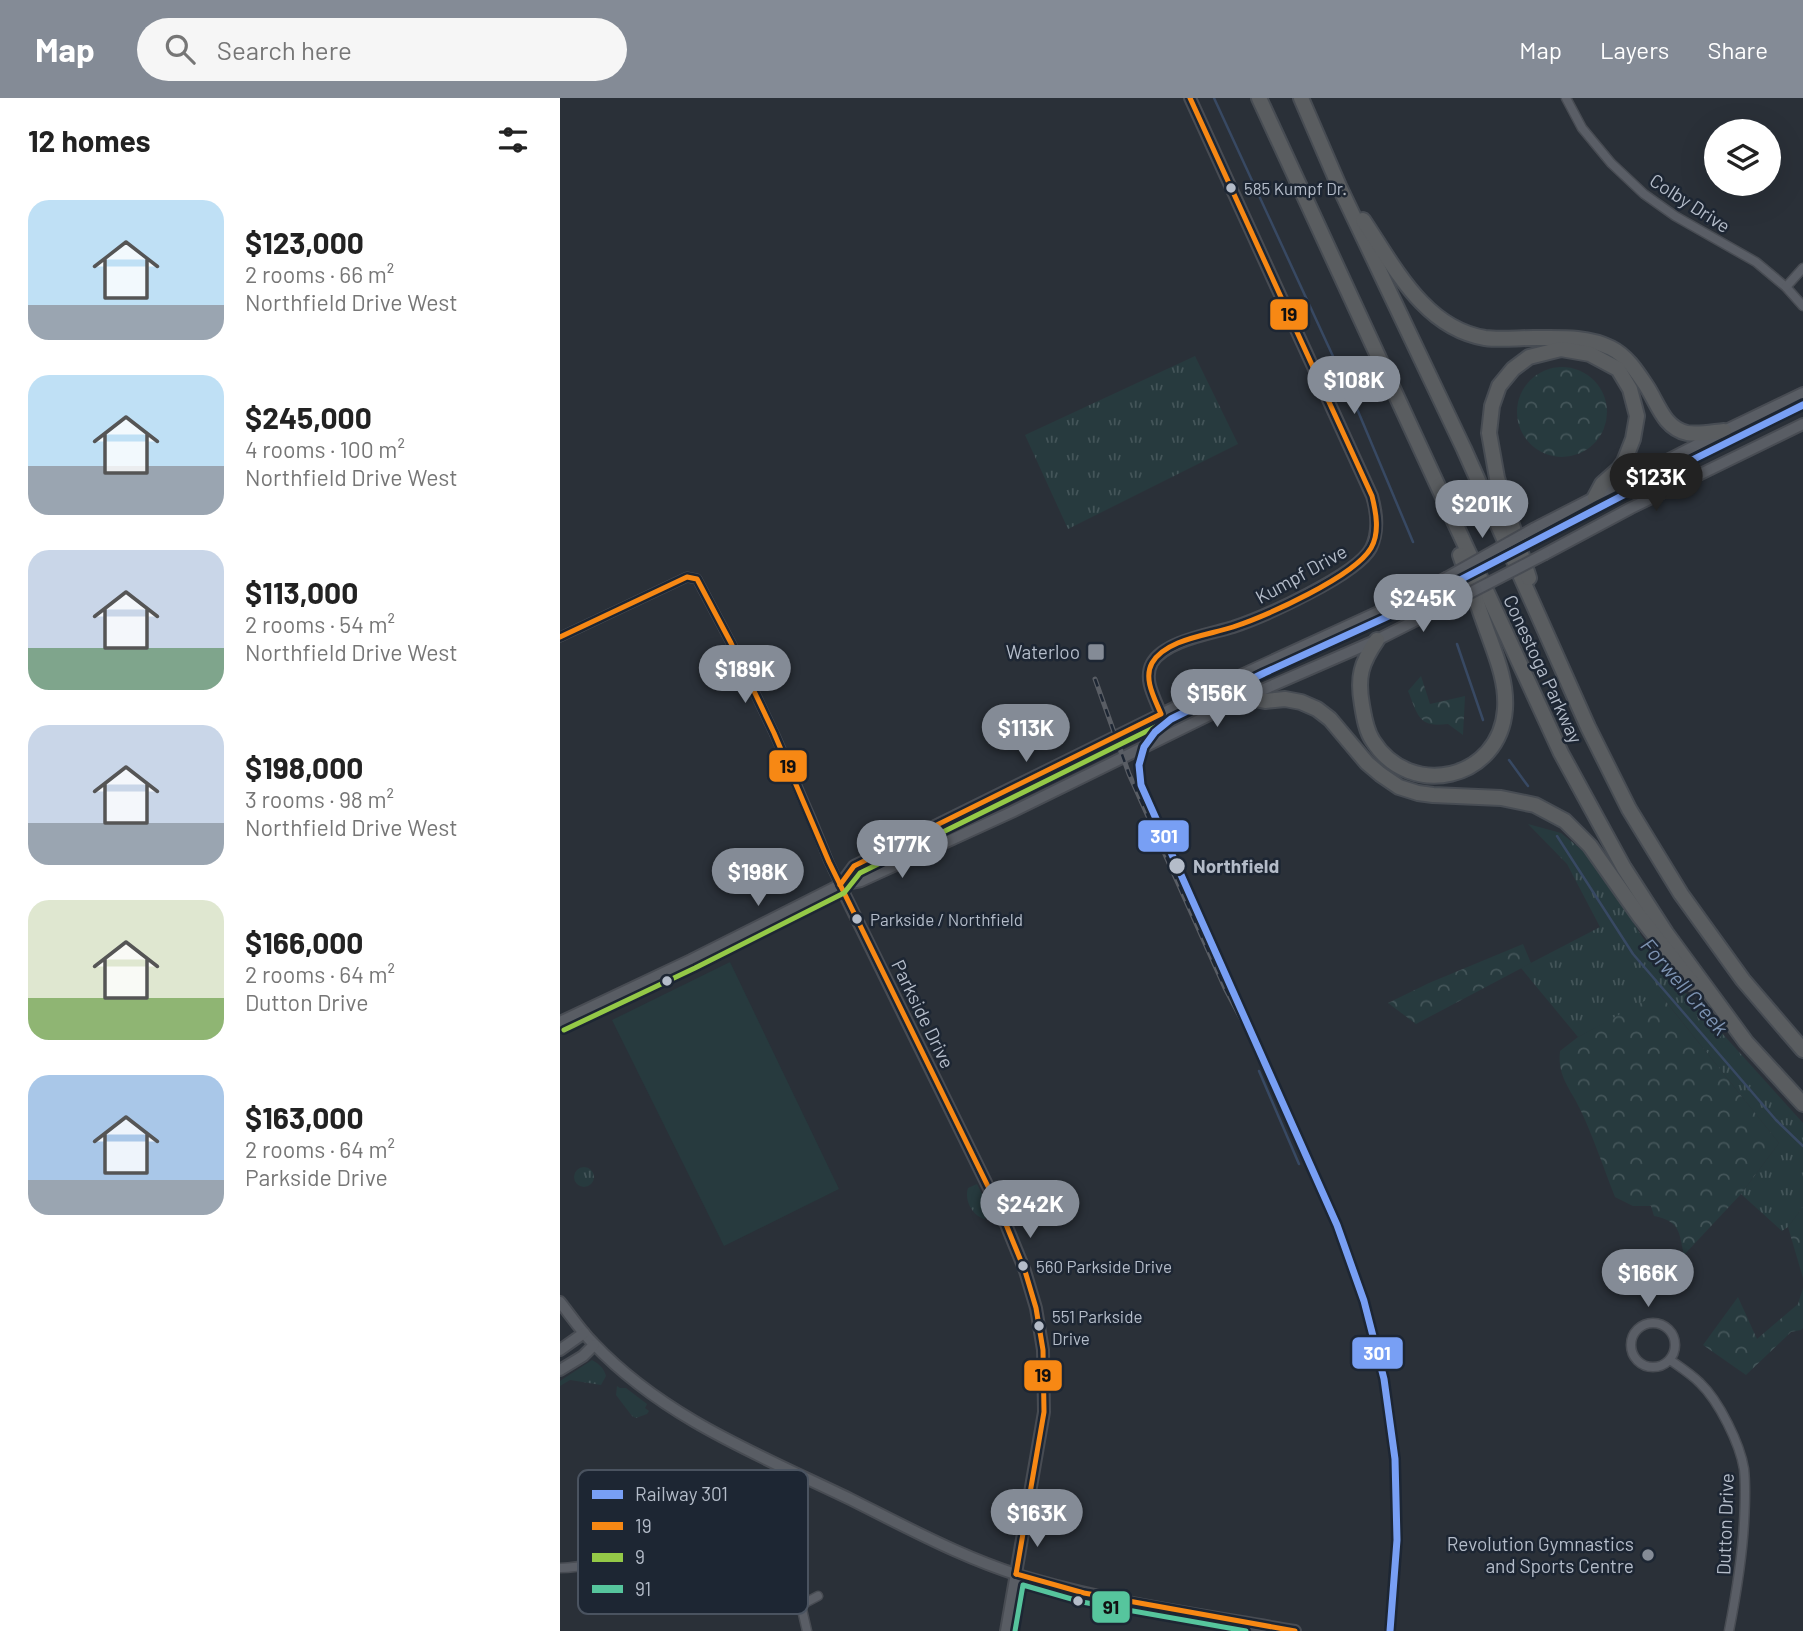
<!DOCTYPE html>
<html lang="en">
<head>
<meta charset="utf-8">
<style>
	:root { --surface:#fff; --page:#f6f6f6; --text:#222; --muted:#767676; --accent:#848b96 }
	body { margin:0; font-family:Barlow,sans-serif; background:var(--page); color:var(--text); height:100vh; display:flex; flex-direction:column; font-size:26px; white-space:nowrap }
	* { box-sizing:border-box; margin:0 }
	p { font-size:23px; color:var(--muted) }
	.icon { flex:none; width:38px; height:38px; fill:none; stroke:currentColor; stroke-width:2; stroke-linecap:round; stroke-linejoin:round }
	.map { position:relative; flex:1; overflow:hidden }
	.side { display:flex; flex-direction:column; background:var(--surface); width:560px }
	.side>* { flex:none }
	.tools { position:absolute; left:1144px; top:21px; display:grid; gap:14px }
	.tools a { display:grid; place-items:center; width:77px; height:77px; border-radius:50%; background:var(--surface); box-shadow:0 7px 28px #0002; font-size:35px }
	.price { position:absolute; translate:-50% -60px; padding:0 16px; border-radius:24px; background:var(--accent); color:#fff; font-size:23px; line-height:46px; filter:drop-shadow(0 2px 4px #0008) }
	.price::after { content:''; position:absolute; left:50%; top:42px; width:21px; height:16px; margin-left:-10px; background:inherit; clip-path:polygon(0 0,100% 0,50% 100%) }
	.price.selected { background:#222; color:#fff }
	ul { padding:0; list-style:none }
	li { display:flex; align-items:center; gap:21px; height:175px; padding:0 28px }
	li span { display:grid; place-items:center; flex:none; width:196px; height:140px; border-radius:21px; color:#555 }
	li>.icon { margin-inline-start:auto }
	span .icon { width:84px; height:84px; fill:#fffc; stroke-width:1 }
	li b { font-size:30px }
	h2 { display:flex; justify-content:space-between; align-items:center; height:84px; padding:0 28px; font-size:30px }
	header { display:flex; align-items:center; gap:42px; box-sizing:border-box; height:98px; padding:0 35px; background:var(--accent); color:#fff }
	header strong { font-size:33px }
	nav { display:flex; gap:38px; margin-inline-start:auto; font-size:24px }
	.search { width:490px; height:63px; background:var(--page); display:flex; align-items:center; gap:18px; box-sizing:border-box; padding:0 24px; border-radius:38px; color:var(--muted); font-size:26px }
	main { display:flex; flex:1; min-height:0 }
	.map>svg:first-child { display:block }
</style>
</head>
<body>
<header>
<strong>Map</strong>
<div class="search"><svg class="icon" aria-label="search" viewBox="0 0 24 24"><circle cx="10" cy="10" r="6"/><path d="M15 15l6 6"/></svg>Search here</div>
<nav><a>Map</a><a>Layers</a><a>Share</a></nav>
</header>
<main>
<section class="side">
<h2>12 homes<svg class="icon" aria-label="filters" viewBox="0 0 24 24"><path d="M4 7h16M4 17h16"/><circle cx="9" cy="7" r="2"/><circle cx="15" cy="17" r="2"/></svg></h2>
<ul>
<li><span style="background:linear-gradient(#bfe0f5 75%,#9aa5b1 0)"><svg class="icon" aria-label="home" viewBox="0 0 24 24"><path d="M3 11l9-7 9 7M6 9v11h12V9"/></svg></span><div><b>$123,000</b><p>2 rooms · 66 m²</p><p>Northfield Drive West</p></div></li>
<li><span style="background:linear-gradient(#bfe0f5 65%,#9aa5b1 0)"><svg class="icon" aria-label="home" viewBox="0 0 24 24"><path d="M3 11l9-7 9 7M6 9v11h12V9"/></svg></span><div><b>$245,000</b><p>4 rooms · 100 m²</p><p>Northfield Drive West</p></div></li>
<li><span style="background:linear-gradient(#c9d6e8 70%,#7fa58c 0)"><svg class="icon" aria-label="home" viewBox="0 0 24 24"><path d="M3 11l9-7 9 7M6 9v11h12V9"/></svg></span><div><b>$113,000</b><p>2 rooms · 54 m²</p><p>Northfield Drive West</p></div></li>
<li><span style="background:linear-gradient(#c9d6e8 70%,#9aa5b1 0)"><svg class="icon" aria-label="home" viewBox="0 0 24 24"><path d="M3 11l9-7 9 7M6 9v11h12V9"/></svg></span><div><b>$198,000</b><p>3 rooms · 98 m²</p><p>Northfield Drive West</p></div></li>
<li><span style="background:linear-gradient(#dfe7d0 70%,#8fb573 0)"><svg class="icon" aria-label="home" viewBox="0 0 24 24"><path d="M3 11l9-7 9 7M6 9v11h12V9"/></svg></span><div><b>$166,000</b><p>2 rooms · 64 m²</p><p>Dutton Drive</p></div></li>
<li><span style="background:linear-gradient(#a9c7e8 75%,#9aa5b1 0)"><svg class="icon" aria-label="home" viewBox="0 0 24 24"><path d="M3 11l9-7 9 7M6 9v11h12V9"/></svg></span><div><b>$163,000</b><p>2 rooms · 64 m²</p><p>Parkside Drive</p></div></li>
</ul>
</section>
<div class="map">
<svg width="1243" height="1533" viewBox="0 0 1243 1533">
	<defs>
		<pattern id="grass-tufts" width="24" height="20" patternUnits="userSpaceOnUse" patternTransform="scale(1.75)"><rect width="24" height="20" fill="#273a3e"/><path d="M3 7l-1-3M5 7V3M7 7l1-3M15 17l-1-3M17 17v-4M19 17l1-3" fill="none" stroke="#445559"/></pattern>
		<pattern id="forest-crowns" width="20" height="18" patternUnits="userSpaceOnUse" patternTransform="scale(1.75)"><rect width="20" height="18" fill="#273a3e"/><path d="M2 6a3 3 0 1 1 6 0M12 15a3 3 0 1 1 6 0" fill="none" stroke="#445559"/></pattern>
	</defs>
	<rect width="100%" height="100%" fill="#2a3038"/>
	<g fill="url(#grass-tufts)">
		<path d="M635 258 678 346 508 431 465 337Z"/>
		<path d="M968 726 1001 735 1027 756 1054 794 1083 840 1124 893 1243 1025V1109L1228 1129 1222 1133 1181 1096 1219 1045 1100 896 1018 939 961 870 1040 829 1007 766Z"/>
		<circle cx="24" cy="1079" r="10"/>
		<path d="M417 1086 432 1116 424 1121C412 1117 404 1102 408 1090Z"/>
		<path d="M32 1262C39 1266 44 1270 46 1278L41 1287 10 1282 0 1288V1283Z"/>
		<path d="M57 1288 60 1290H66L87 1306 85 1310 89 1313 87 1316 76 1320 72 1318 56 1297Z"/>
	</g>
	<g fill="url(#forest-crowns)">
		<circle cx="1002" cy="314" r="45"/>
		<path d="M861 578 870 606 905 598 903 637 888 626C858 630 858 617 848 593Z"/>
		<path d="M963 846 971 865 856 926 828 905 869 885Z"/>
		<path d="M1099 895 1219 1045 1181 1096 1124 1157C1119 1134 1120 1123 1094 1118L1091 1108H1073L1055 1099C1044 1071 1034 1041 1021 1013 1011 991 997 979 1000 953L1018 939Z"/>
		<path d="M1243 1109V1180L1228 1129Z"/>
		<path d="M1243 1190V1230L1241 1232 1231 1234 1186 1277 1143 1247 1178 1199 1197 1241 1238 1206Z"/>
	</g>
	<path fill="#273a3e" d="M170 864 279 1091 164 1148 52 922Z"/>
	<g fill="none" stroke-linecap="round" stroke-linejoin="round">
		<g stroke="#384963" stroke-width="2.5">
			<path d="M654 0 795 306 853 444"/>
			<path d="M897 546 923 622"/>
			<path d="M949 662 968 688"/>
			<path d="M997 738 1073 856 1216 1022 1243 1048"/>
			<path d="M699 973 739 1066"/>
		</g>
		<defs>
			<g id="street">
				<path d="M1006 0 1022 30 1051 65 1084 96 1115 118 1196 164 1226 189 1243 208"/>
				<path d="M1226 189 1243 170"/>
				<path d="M0 539 127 479 137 481 171 545 214 635 252 722 269 764 280 787"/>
				<circle cx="1093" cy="1247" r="22"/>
				<path d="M1110 1262C1120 1269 1131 1276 1140 1285 1159 1303 1180 1346 1184 1371 1186 1389 1185 1407 1184 1425 1182 1462 1176 1497 1169 1533"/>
				<path d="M0 1470C22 1470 46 1462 64 1451 81 1442 91 1424 112 1425L177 1456 205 1472 231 1494 241 1507 247 1533"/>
				<path d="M241 1507 258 1498"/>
			</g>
			<g id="secondary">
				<path d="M973 431 1164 333 1243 295"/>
				<path d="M985 456 1071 410 1243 326"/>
				<path d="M601 616C595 600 583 582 592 565 605 543 650 536 673 529 703 519 797 477 811 450 819 433 817 415 812 398L630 0"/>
				<path d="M280 787 443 1119 465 1173 476 1210 483 1252 484 1314 446 1533"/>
				<path d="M280 787 294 768 666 584 840 504 886 480"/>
				<path d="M0 924 131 862 280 787 301 783 452 714 686 599 817 542 896 502"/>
				<path d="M0 1204C11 1218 21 1233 33 1245 104 1320 199 1357 290 1401 350 1431 410 1464 475 1482 558 1506 649 1518 735 1533"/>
				<path d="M0 1252 24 1235"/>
				<path d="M0 1272 23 1258 34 1247"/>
			</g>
			<g id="highway">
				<path d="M699 0 1001 655 1064 770 1106 835 1186 944 1243 1006"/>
				<path d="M741 0 779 88 904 351 1028 629 1069 711 1121 796 1183 882 1243 952"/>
				<path d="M803 122C834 168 864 230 925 240 940 242 957 240 973 240 999 240 1027 238 1051 250 1067 258 1077 274 1087 289 1098 306 1104 330 1127 335 1138 337 1153 334 1164 333"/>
				<path d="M969 480 937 380 929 335 932 308 939 288 953 271 969 259 1001 251 1030 256 1058 271 1070 291 1077 318 1073 341 1064 364 1059 371 1042 386 1035 399"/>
				<path d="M817 542C801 565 797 579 802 607 804 619 806 633 813 643 850 702 940 682 945 611 947 584 936 558 927 533 918 508 909 483 900 457"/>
				<path d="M686 599 705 603 725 601 741 604 757 611 770 621 807 665 820 676 839 689 858 695 873 697 941 700 975 707 1005 723 1030 748 1080 819 1133 886"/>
			</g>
		</defs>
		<use href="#street" stroke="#484c53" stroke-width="11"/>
		<use href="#secondary" stroke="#484c53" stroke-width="14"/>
		<use href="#highway" stroke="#474c53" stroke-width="18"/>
		<use href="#street" stroke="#5a5e66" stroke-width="8"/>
		<use href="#secondary" stroke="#595d64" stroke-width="10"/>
		<use href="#highway" stroke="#5a5d60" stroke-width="14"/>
		<defs>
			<path id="rail" d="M535 581 569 676 665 890 690 937 695 944"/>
		</defs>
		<use href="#rail" stroke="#595d64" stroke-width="5"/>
		<use href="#rail" stroke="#1d2633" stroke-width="2.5" stroke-dasharray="8" stroke-linecap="butt"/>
		<defs>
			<g id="secondary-bridge">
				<path d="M886 480 973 431"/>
				<path d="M896 502 985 456"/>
			</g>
		</defs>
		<use href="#secondary-bridge" stroke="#484c53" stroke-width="14" stroke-linecap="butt"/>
		<use href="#secondary-bridge" stroke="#595d64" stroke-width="10"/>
		<defs>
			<g id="bus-1">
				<path d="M0 539 127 479 137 481 171 545 214 635 269 764 443 1119 465 1173 476 1210 483 1252 484 1314 456 1476"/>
				<path d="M280 787 294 768 601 616C595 601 583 581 592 565 606 541 649 537 673 529 706 518 794 479 811 450 820 435 816 414 812 398L630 0"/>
				<path d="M456 1476 524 1495 735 1533"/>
			</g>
			<path id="bus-2" d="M4 932 135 870 284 795 300 775 670 592 844 512 1039 407 1243 305"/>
			<path id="bus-3" d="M455 1533 463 1487 522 1504 686 1533"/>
		</defs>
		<use href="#bus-1" stroke="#1d2633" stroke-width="10"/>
		<use href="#bus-2" stroke="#1d2633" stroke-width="10"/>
		<use href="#bus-3" stroke="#1d2633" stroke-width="10"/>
		<use href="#bus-1" stroke="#f78814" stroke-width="5"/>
		<use href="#bus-2" stroke="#94c947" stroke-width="5"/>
		<use href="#bus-3" stroke="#56c59d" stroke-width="5"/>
		<defs>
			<path id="rail-1" d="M830 1533 837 1442 835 1361 824 1281 804 1203 777 1127 581 687 579 667 584 649 595 634 611 621 704 575 844 511 1102 377 1243 307"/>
		</defs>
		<use href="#rail-1" stroke="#1d2633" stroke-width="12"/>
		<use href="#rail-1" stroke="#789ff4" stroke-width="7"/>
	</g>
	<g fill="#b4bcc9" stroke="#1d2633" stroke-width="2.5">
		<circle cx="671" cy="90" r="6"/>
		<circle cx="617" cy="768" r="9"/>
		<circle cx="297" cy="821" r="6"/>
		<circle cx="107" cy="883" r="6"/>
		<circle cx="463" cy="1168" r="6"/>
		<circle cx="479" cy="1228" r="6"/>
		<circle cx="518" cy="1503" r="6"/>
	</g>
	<g fill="#848b96" stroke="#1d2633" stroke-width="2.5">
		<rect x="527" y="545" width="18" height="18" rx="3.5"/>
		<circle cx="1088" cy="1457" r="7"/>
	</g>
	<g text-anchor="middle" stroke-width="5" stroke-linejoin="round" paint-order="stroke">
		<g font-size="17" fill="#b4bcc9" stroke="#1d2633" text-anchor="start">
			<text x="684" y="97">585 Kumpf Dr.</text>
			<text x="310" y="828">Parkside / Northfield</text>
			<text x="476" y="1175">560 Parkside Drive</text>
			<text x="492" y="1225">551 Parkside<tspan x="492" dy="22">Drive</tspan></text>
		</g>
		<g font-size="19" fill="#b4bcc9" stroke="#1d2633">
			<text transform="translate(1130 105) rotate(33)" y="7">Colby Drive</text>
			<text transform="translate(741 476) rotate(-29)" y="7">Kumpf Drive</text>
			<text transform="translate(983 571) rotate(65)" y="7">Conestoga Parkway</text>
			<text transform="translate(363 916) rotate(64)" y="7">Parkside Drive</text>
			<text transform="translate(1165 1426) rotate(-88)" y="7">Dutton Drive</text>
		</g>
		<g font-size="19" fill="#b4bcc9" stroke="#1d2633" text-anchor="end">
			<text x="520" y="561">Waterloo</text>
			<text x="1074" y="1453">Revolution Gymnastics<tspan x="1074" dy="22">and Sports Centre</tspan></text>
		</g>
		<g font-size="19" font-weight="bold" fill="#b4bcc9" stroke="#1d2633" text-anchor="start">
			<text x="633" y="775">Northfield</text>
		</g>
		<g font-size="21" font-style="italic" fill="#7c92b1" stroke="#1d2633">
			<text transform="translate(1124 889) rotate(49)" y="7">Forwell Creek</text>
		</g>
	</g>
	<rect x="18" y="1372" width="230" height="144" rx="10" fill="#1d2633" stroke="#4a5360" stroke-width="2"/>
	<rect x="32" y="1392" width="31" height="9" fill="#789ff4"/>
	<rect x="32" y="1424" width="31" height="8" fill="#f78814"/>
	<rect x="32" y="1455" width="31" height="9" fill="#94c947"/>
	<rect x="32" y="1487" width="31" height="8" fill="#56c59d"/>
	<g font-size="19" fill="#b4bcc9">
		<text x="75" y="1403">Railway 301</text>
		<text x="75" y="1435">19</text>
		<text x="75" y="1466">9</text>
		<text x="75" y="1498">91</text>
	</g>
	<g stroke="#1d2633" stroke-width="2.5">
		<rect x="709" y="200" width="40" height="33" rx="7" fill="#f78814"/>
		<rect x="208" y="651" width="40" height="34" rx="7" fill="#f78814"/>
		<rect x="577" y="721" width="53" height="34" rx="7" fill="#789ff4"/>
		<rect x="791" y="1238" width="53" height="34" rx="7" fill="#789ff4"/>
		<rect x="463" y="1261" width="40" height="33" rx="7" fill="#f78814"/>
		<rect x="531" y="1492" width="40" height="34" rx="7" fill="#56c59d"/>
	</g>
	<g font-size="19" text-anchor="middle" font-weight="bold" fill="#fff">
		<text x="604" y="745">301</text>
		<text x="817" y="1262">301</text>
	</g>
	<g font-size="19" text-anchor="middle" font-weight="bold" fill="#111">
		<text x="729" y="223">19</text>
		<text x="228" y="675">19</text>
		<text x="483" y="1284">19</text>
		<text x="551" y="1516">91</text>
	</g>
</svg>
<div class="tools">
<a><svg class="icon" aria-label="layers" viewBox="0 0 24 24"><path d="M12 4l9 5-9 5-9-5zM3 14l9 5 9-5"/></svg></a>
</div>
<b class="price" style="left:794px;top:318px">$108K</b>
<b class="price selected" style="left:1096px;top:415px">$123K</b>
<b class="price" style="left:922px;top:442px">$201K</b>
<b class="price" style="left:863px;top:536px">$245K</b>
<b class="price" style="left:185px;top:607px">$189K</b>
<b class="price" style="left:657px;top:631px">$156K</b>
<b class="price" style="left:466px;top:666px">$113K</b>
<b class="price" style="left:342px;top:782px">$177K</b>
<b class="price" style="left:198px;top:810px">$198K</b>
<b class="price" style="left:470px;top:1142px">$242K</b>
<b class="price" style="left:1088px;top:1211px">$166K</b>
<b class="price" style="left:477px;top:1451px">$163K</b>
</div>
</main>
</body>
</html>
